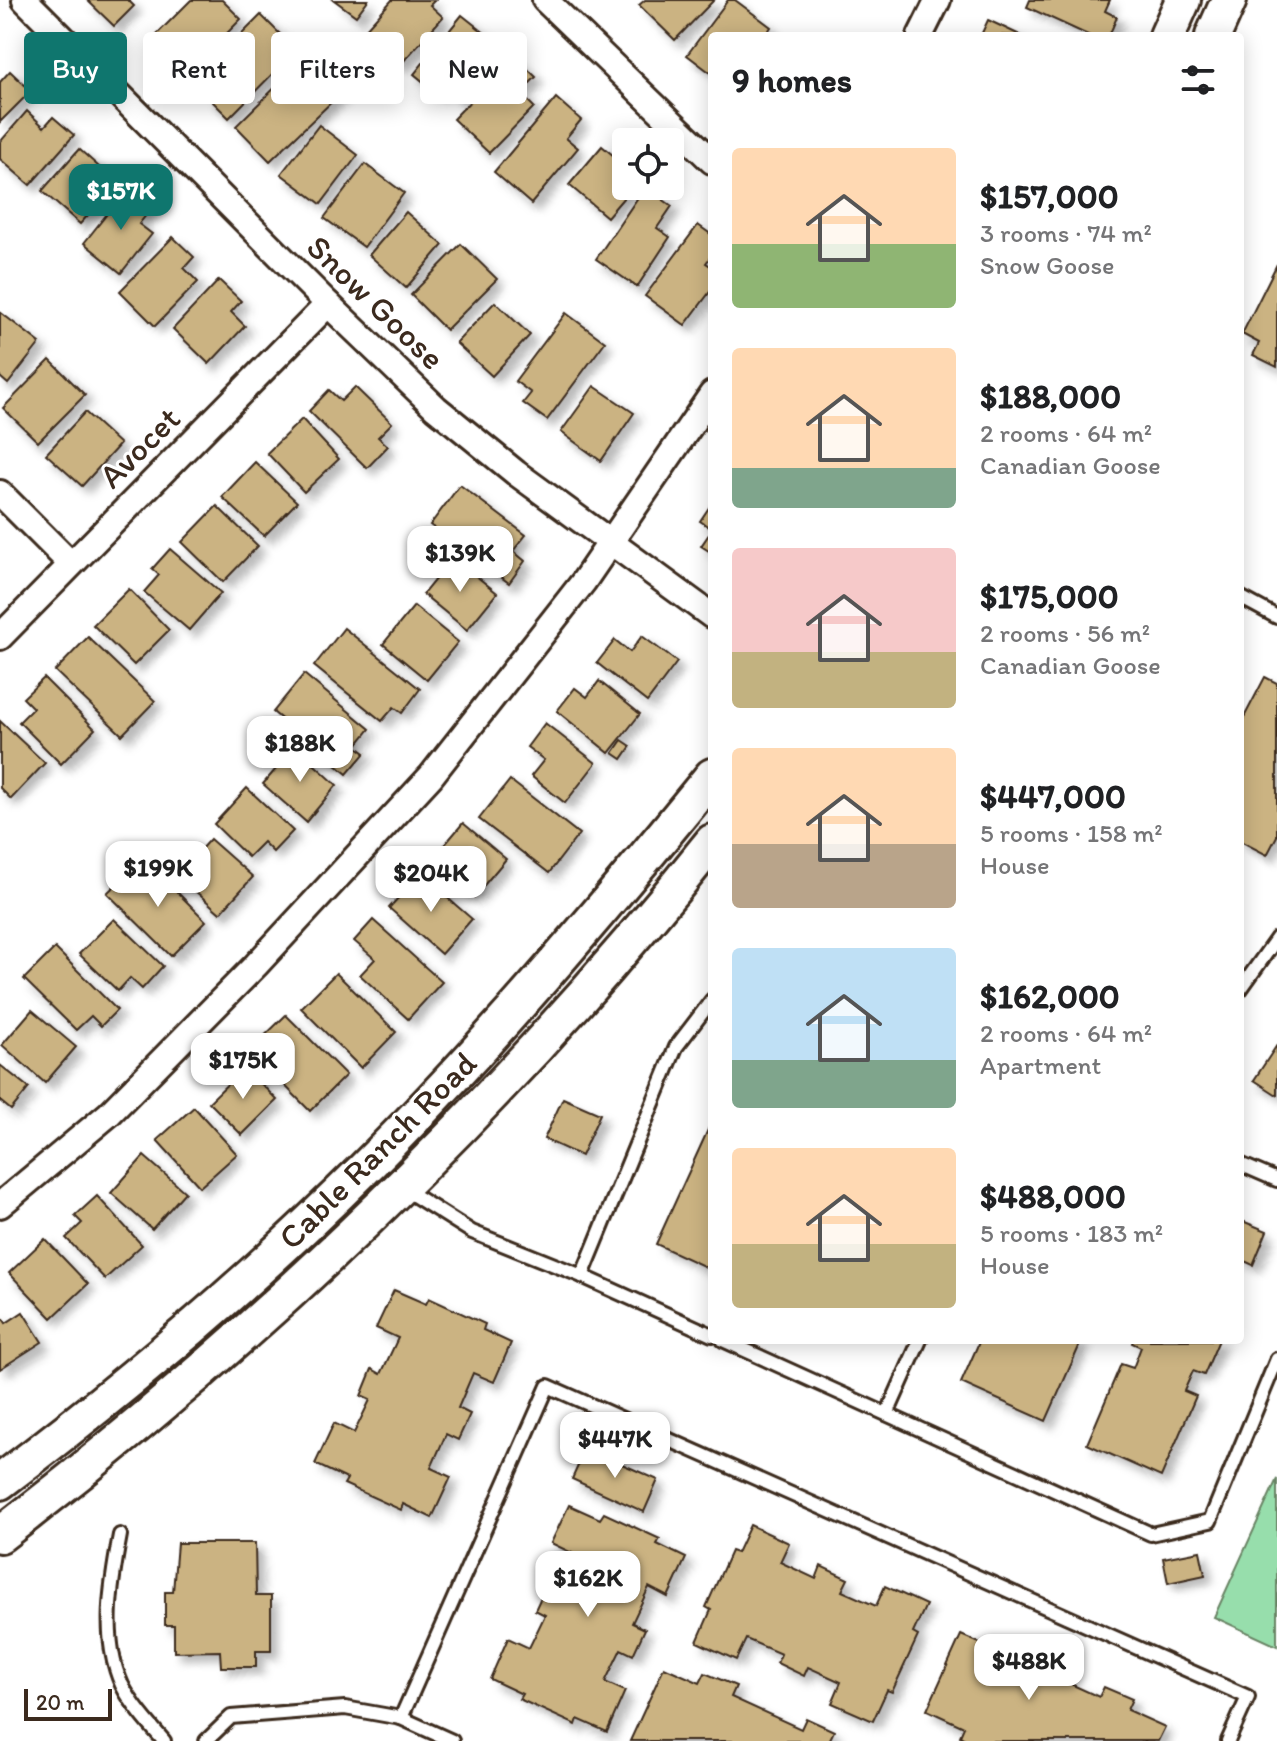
<!DOCTYPE html>
<html lang="en">
<head>
<meta charset="utf-8">
<style>
	:root { --surface:#fff; --page:#f2f2f2; --text:#202124; --muted:#757577; --accent:#0f766e }
	body { margin:0; font-family:Itim,sans-serif; background:var(--page); color:var(--text); height:100vh; display:flex; flex-direction:column; font-size:30px; white-space:nowrap }
	* { box-sizing:border-box; margin:0 }
	p { font-size:26px; color:var(--muted) }
	.icon { flex:none; width:44px; height:44px; fill:none; stroke:currentColor; stroke-width:2; stroke-linecap:round; stroke-linejoin:round }
	.map { position:relative; flex:1; overflow:hidden }
	.panel { position:absolute; left:708px; top:32px; width:536px; height:1312px; display:flex; flex-direction:column; background:var(--surface); border-radius:8px; box-shadow:0 4px 20px #0003 }
	.panel>* { flex:none }
	.hud { position:absolute; left:24px; top:32px; width:564px; height:72px; display:flex; gap:16px }
	.tools { position:absolute; left:612px; top:128px; display:grid; gap:16px }
	.tools a { display:grid; place-items:center; width:72px; height:72px; border-radius:8px; background:var(--surface); box-shadow:0 4px 20px #0003; font-size:40px }
	.scale { position:absolute; left:24px; bottom:20px; width:88px; box-sizing:border-box; padding-left:8px; border:4px solid #3b2a1e; border-top:0; font-size:22px; line-height:28px; white-space:nowrap; color:#3b2a1e; -webkit-text-stroke:6px #fff; paint-order:stroke }
	.price { position:absolute; translate:-50% -68px; padding:0 18px; border-radius:16px; background:#fff; color:#222; font-size:26px; line-height:52px; filter:drop-shadow(0 2px 4px #0008) }
	.price::after { content:''; position:absolute; left:50%; top:48px; width:24px; height:18px; margin-left:-12px; background:inherit; clip-path:polygon(0 0,100% 0,50% 100%) }
	.price.current { background:var(--accent); color:#fff }
	ul { padding:0; list-style:none }
	li { display:flex; align-items:center; gap:24px; height:200px; padding:0 24px }
	li span { display:grid; place-items:center; flex:none; width:224px; height:160px; border-radius:8px; color:#555 }
	li>.icon { margin-inline-start:auto }
	span .icon { width:96px; height:96px; fill:#fffc; stroke-width:1 }
	li b { font-size:34px }
	h2 { display:flex; justify-content:space-between; align-items:center; height:96px; padding:0 24px; font-size:34px }
	.tag { padding:0 28px; border-radius:8px; background:var(--surface); box-shadow:0 4px 20px #0003; font-size:28px; line-height:72px }
	.tag.current { background:var(--accent); color:#fff }
	.map>svg:first-child { display:block }
</style>
</head>
<body>
<div class="map">
<svg width="1277" height="1741" viewBox="0 0 1277 1741">
	<defs>
		<filter id="shadow"><feDropShadow dx="7" dy="7" stdDeviation="4" flood-color="#0004"/></filter>
	</defs>
	<rect width="100%" height="100%" fill="#fff"/>
	<filter id="ink" filterUnits="userSpaceOnUse"><feTurbulence type="fractalNoise" baseFrequency=".0125" numOctaves="2"/><feDisplacementMap in="SourceGraphic" scale="16" xChannelSelector="R" yChannelSelector="G"/><feConvolveMatrix kernelMatrix="1 2 1 2 8 2 1 2 1" color-interpolation-filters="sRGB"/></filter>
	<g filter="url(#ink)">
		<path fill="#97deac" stroke="#698465" stroke-width="2" d="M1277 1479V1646L1214 1617Z"/>
		<g fill="#cbb382" stroke="#3b2a1e" stroke-width="2" filter="url(#shadow)">
			<path d="M87 0H128L134 6 114 26Z"/>
			<path d="M191 0H222L241 19 188 73 152 39Z"/>
			<path d="M334 0H368L356 16Z"/>
			<path d="M392 0H435L430 5 443 17 401 64 364 31Z"/>
			<path d="M645 0H714L675 40 639 5Z"/>
			<path d="M728 0H735L771 27 765 36H712V74L687 55Z"/>
			<path d="M1030 0H1110L1105 11 1117 17 1109 36H1090L1027 7Z"/>
			<path d="M261 15 296 50 229 118 208 97 217 87 203 73Z"/>
			<path d="M462 15 501 46 460 99 443 86 437 93 414 74Z"/>
			<path d="M988 20 1022 36 981 35Z"/>
			<path d="M514 56 536 77 520 93 534 107 489 153 453 119Z"/>
			<path d="M305 58 340 94 270 161 236 126Z"/>
			<path d="M10 71 31 91 0 122V82Z"/>
			<path d="M556 98 581 120 566 138 578 148 531 204 494 172Z"/>
			<path d="M27 111 44 127 53 117 74 135 30 185 0 159V142Z"/>
			<path d="M319 125 358 155 321 204 281 174Z"/>
			<path d="M602 146 626 166 618 178 631 189 607 217 569 185Z"/>
			<path d="M79 149 117 183 80 224 42 191Z"/>
			<path d="M365 164 404 193 364 247 324 218Z"/>
			<path d="M645 187 672 206 657 228 670 237 637 287 596 259Z"/>
			<path d="M126 190 151 209 139 224 152 234 121 273 84 243Z"/>
			<path d="M406 212 443 245 406 288 369 255Z"/>
			<path d="M698 225 712 235V255L706 263 712 267V289L685 325 645 296Z"/>
			<path d="M173 237 194 257 184 268 198 282 155 326 120 291Z"/>
			<path d="M461 244 497 279 446 330 411 295Z"/>
			<path d="M1277 264V367L1253 355 1259 343 1242 334Z"/>
			<path d="M219 280 241 301 231 312 245 326 209 364 173 329Z"/>
			<path d="M495 302 530 335 492 376 456 343Z"/>
			<path d="M0 312 40 343 8 384 0 377Z"/>
			<path d="M566 313 605 342 547 420 523 403 531 393 515 381Z"/>
			<path d="M50 360 85 395 38 442 3 408Z"/>
			<path d="M594 386 634 413 601 461 561 432Z"/>
			<path d="M355 387 392 423 378 437 388 446 367 468 309 411 329 390 341 401Z"/>
			<path d="M85 412 120 444 82 486 46 454Z"/>
			<path d="M302 419 339 459 304 492 267 453Z"/>
			<path d="M255 462 297 502 264 536 222 497Z"/>
			<path d="M460 485 526 535 513 551 525 561 509 583 430 525Z"/>
			<path d="M712 503V529L700 521Z"/>
			<path d="M217 506 258 546 223 582 182 542Z"/>
			<path d="M712 530V553L701 546Z"/>
			<path d="M170 549 221 593 189 630 144 592 159 575 152 569Z"/>
			<path d="M453 557 497 593 467 630 423 594Z"/>
			<path d="M129 589 169 630 134 665 93 625Z"/>
			<path d="M414 606 458 642 427 680 383 644Z"/>
			<path d="M344 628 420 689 402 713 394 707 382 721 314 666Z"/>
			<path d="M642 636 677 662 647 702 597 663 615 640 630 652Z"/>
			<path d="M88 637 155 701 122 735 55 671Z"/>
			<path d="M304 674 370 729 356 746 365 753 347 774 273 712Z"/>
			<path d="M1265 677 1277 683V836L1267 855 1240 841V725Z"/>
			<path d="M44 678 95 729 61 764 19 722 33 708 23 698Z"/>
			<path d="M599 681 640 714 609 753 557 711 575 688 587 697Z"/>
			<path d="M0 721 45 763 11 799 0 788Z"/>
			<path d="M545 723 596 763 565 803 531 776 544 760 527 747Z"/>
			<path d="M622 740 631 746 622 759 613 753Z"/>
			<path d="M295 747 337 785 306 822 263 784Z"/>
			<path d="M510 780 579 834 549 873 479 819Z"/>
			<path d="M247 788 293 831 273 852 263 842 248 857 214 824Z"/>
			<path d="M463 823 506 859 474 897 431 861Z"/>
			<path d="M210 839 253 877 220 913 177 875Z"/>
			<path d="M131 870 143 881 155 870 206 921 171 956 107 893Z"/>
			<path d="M420 874 472 919 441 954 389 908Z"/>
			<path d="M114 919 163 966 142 989 130 978 118 991 79 954Z"/>
			<path d="M373 920 442 982 408 1019 360 975 375 959 354 941Z"/>
			<path d="M55 948 117 1010 101 1026 91 1016 76 1030 24 979Z"/>
			<path d="M336 973 396 1032 361 1068 301 1008Z"/>
			<path d="M32 1010 76 1047 45 1083 2 1045Z"/>
			<path d="M286 1015 346 1075 310 1111 250 1050Z"/>
			<path d="M1277 1045V1095L1254 1080Z"/>
			<path d="M0 1065 29 1088 11 1110 0 1101Z"/>
			<path d="M245 1067 277 1100 242 1135 209 1102Z"/>
			<path d="M563 1098 600 1114 581 1156 544 1139Z"/>
			<path d="M194 1107 237 1154 200 1187 157 1140Z"/>
			<path d="M712 1121V1270L656 1244Z"/>
			<path d="M144 1156 185 1192 152 1229 111 1193Z"/>
			<path d="M97 1196 142 1245 105 1279 66 1238 82 1223 75 1216Z"/>
			<path d="M1240 1220 1267 1231 1253 1265 1240 1259Z"/>
			<path d="M45 1239 88 1284 52 1318 9 1273Z"/>
			<path d="M394 1290 426 1304 429 1298 485 1324 483 1330 511 1343 494 1382 473 1373 458 1408 470 1414 458 1440 446 1434 431 1468 451 1477 432 1518 403 1504 401 1510 344 1484 347 1479 315 1464 334 1423 354 1433 370 1400 361 1396 372 1369 381 1374 398 1338 376 1328Z"/>
			<path d="M23 1312 42 1342 0 1369V1314L6 1323Z"/>
			<path d="M980 1340H1082L1046 1421 961 1383Z"/>
			<path d="M1133 1340H1219L1204 1375 1193 1371 1184 1391 1196 1396 1161 1477 1087 1444 1121 1364 1133 1368 1141 1347 1132 1343Z"/>
			<path d="M586 1448 658 1480 644 1512 572 1479Z"/>
			<path d="M569 1505 600 1519 604 1513 660 1539 657 1544 686 1558 668 1597 649 1587 632 1623 645 1629 633 1655 621 1649 605 1682 625 1691 607 1732 578 1719 576 1725 519 1699 522 1694 490 1679 508 1638 529 1648 545 1615 535 1610 547 1584 556 1588 572 1553 551 1543Z"/>
			<path d="M750 1525 789 1543 780 1562 816 1579 821 1566 848 1579 842 1591 876 1606 885 1586 926 1605 913 1633 918 1636 892 1692 887 1690 873 1721 832 1703 841 1682 808 1667 804 1676 777 1663 781 1654 746 1639 736 1660 697 1642 711 1610 706 1607 731 1551 737 1553Z"/>
			<path d="M177 1543H255L256 1596H271V1651H256V1667H221L220 1651 174 1652V1625H165V1592H173Z"/>
			<path d="M1200 1551 1205 1575 1168 1583 1163 1558Z"/>
			<path d="M961 1635 998 1651 1003 1641 1034 1655 1029 1665 1099 1697 1104 1687 1132 1699 1127 1710 1165 1727 1158 1741H969L960 1736 964 1727 927 1710Z"/>
			<path d="M664 1667 700 1683 705 1673 736 1686 731 1697 801 1729 806 1718 834 1731 829 1741H630Z"/>
		</g>
		<g fill="none" stroke-linecap="round" stroke-linejoin="round">
			<defs>
				<g id="lane">
					<path d="M1240 597 1277 617"/>
					<path d="M1240 990 1277 938"/>
					<path d="M712 1000 676 1047 582 1276 712 1335"/>
					<path d="M1240 1164 1277 1180"/>
					<path d="M404 1189 472 1232 582 1276"/>
					<path d="M723 1340 1151 1534 1210 1521 1277 1359"/>
					<path d="M887 1414 920 1340"/>
					<path d="M120 1535C111 1583 101 1639 122 1685 132 1705 149 1724 164 1741"/>
					<path d="M401 1718 548 1386 1248 1697 1228 1741"/>
					<path d="M206 1741 231 1717 345 1708 401 1718 452 1741"/>
				</g>
				<g id="street">
					<path d="M25 0 328 304 436 408 516 473 712 616"/>
					<path d="M545 0 712 161"/>
					<path d="M920 36 938 0"/>
					<path d="M0 493 71 564"/>
					<path d="M0 637 328 304"/>
					<path d="M0 1205 109 1114 256 965 431 776 584 581 712 394"/>
				</g>
				<g id="secondary">
					<path d="M1167 36 1183 0"/>
					<path d="M1213 36 1229 0"/>
					<path d="M0 1482C127 1386 250 1282 363 1170 488 1046 601 912 712 776"/>
					<path d="M0 1535C264 1332 504 1103 712 842"/>
				</g>
			</defs>
			<use href="#lane" stroke="#3b2a1e" stroke-width="18"/>
			<use href="#street" stroke="#3b2a1e" stroke-width="30"/>
			<use href="#secondary" stroke="#3b2a1e" stroke-width="40"/>
			<use href="#lane" stroke="#fff" stroke-width="12"/>
			<use href="#street" stroke="#fff" stroke-width="24"/>
			<use href="#secondary" stroke="#fff" stroke-width="34"/>
		</g>
	</g>
	<g text-anchor="middle" stroke-width="6" stroke-linejoin="round" paint-order="stroke">
		<g font-size="34" fill="#3b2a1e" stroke="#fff">
			<text transform="translate(376 302) rotate(44)" y="12">Snow Goose</text>
			<text transform="translate(139 447) rotate(-45)" y="12">Avocet</text>
			<text transform="translate(377 1150) rotate(-45)" y="12">Cable Ranch Road</text>
		</g>
	</g>
</svg>
<div class="tools">
<a><svg class="icon" aria-label="locate" viewBox="0 0 24 24"><circle cx="12" cy="12" r="6"/><path d="M12 2v4M12 18v4M2 12h4M18 12h4"/></svg></a>
</div>
<div class="scale">20 m</div>
<b class="price current" style="left:121px;top:232px">$157K</b>
<b class="price" style="left:460px;top:594px">$139K</b>
<b class="price" style="left:300px;top:784px">$188K</b>
<b class="price" style="left:158px;top:909px">$199K</b>
<b class="price" style="left:431px;top:914px">$204K</b>
<b class="price" style="left:243px;top:1101px">$175K</b>
<b class="price" style="left:615px;top:1480px">$447K</b>
<b class="price" style="left:588px;top:1619px">$162K</b>
<b class="price" style="left:1029px;top:1702px">$488K</b>
<div class="hud">
<a class="tag current">Buy</a>
<a class="tag">Rent</a>
<a class="tag">Filters</a>
<a class="tag">New</a>
</div>
<section class="panel">
<h2>9 homes<svg class="icon" aria-label="filters" viewBox="0 0 24 24"><path d="M4 7h16M4 17h16"/><circle cx="9" cy="7" r="2"/><circle cx="15" cy="17" r="2"/></svg></h2>
<ul>
<li><span style="background:linear-gradient(#ffd9b3 60%,#8fb573 0)"><svg class="icon" aria-label="home" viewBox="0 0 24 24"><path d="M3 11l9-7 9 7M6 9v11h12V9"/></svg></span><div><b>$157,000</b><p>3 rooms · 74 m²</p><p>Snow Goose</p></div></li>
<li><span style="background:linear-gradient(#ffd9b3 75%,#7fa58c 0)"><svg class="icon" aria-label="home" viewBox="0 0 24 24"><path d="M3 11l9-7 9 7M6 9v11h12V9"/></svg></span><div><b>$188,000</b><p>2 rooms · 64 m²</p><p>Canadian Goose</p></div></li>
<li><span style="background:linear-gradient(#f6c9c9 65%,#c2b280 0)"><svg class="icon" aria-label="home" viewBox="0 0 24 24"><path d="M3 11l9-7 9 7M6 9v11h12V9"/></svg></span><div><b>$175,000</b><p>2 rooms · 56 m²</p><p>Canadian Goose</p></div></li>
<li><span style="background:linear-gradient(#ffd9b3 60%,#b9a48a 0)"><svg class="icon" aria-label="home" viewBox="0 0 24 24"><path d="M3 11l9-7 9 7M6 9v11h12V9"/></svg></span><div><b>$447,000</b><p>5 rooms · 158 m²</p><p>House</p></div></li>
<li><span style="background:linear-gradient(#bfe0f5 70%,#7fa58c 0)"><svg class="icon" aria-label="home" viewBox="0 0 24 24"><path d="M3 11l9-7 9 7M6 9v11h12V9"/></svg></span><div><b>$162,000</b><p>2 rooms · 64 m²</p><p>Apartment</p></div></li>
<li><span style="background:linear-gradient(#ffd9b3 60%,#c2b280 0)"><svg class="icon" aria-label="home" viewBox="0 0 24 24"><path d="M3 11l9-7 9 7M6 9v11h12V9"/></svg></span><div><b>$488,000</b><p>5 rooms · 183 m²</p><p>House</p></div></li>
</ul>
</section>
</div>
</body>
</html>
